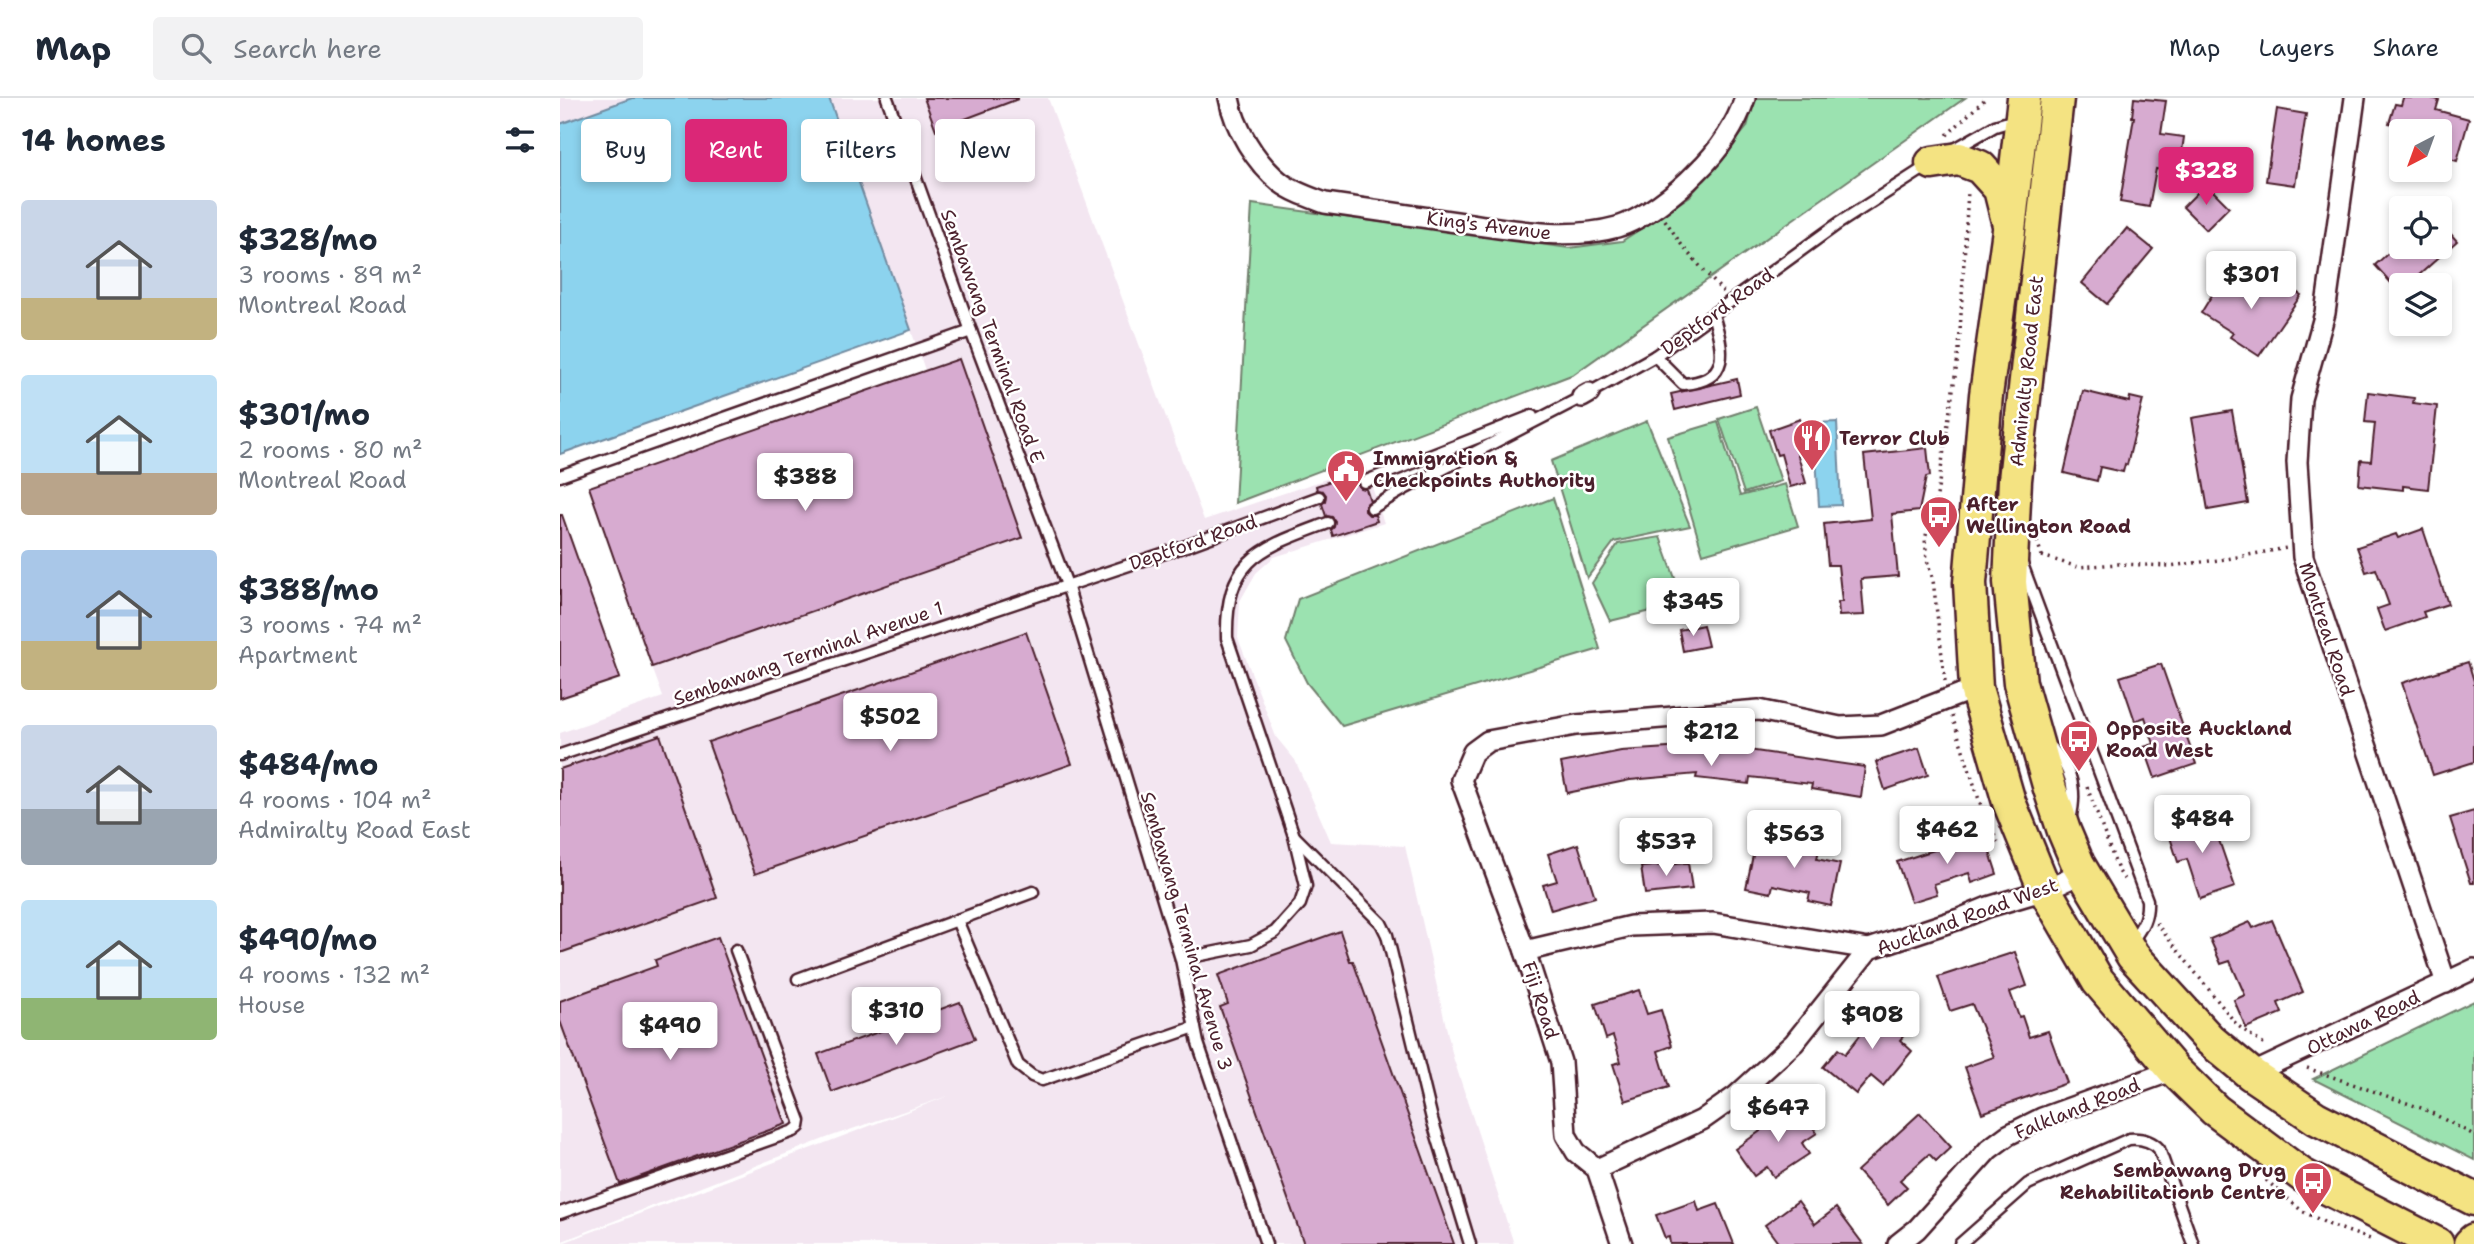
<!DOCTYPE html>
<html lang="en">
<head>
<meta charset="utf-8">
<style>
	:root { --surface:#fff; --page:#f2f2f3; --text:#1f2937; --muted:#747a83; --line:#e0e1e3; --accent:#db2777 }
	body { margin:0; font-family:"Shantell Sans",sans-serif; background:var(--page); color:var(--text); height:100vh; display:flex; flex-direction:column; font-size:26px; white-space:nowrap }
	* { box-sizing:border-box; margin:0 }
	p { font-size:23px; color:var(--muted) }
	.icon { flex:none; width:38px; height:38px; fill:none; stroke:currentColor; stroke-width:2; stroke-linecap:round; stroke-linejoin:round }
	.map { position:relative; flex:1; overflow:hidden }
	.details { display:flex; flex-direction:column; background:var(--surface); width:560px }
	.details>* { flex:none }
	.top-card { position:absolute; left:21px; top:21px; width:665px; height:63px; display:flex; gap:14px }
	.needle { width:46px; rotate:221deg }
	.controls { position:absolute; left:1829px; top:21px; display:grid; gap:14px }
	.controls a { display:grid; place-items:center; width:63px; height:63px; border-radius:7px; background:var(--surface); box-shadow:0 4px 10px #0003; font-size:35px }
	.price { position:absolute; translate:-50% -60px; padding:0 16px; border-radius:7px; background:#fff; color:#222; font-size:23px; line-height:46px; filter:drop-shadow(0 2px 4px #0008) }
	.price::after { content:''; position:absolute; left:50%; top:42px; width:21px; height:16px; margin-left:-10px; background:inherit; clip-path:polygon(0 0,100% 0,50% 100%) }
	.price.selected { background:var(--accent); color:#fff }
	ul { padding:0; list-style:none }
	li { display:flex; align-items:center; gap:21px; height:175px; padding:0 21px }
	li span { display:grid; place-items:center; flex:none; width:196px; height:140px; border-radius:7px; color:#555 }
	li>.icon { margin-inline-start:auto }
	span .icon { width:84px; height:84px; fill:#fffc; stroke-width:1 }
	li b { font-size:30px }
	h2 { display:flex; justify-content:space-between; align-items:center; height:84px; padding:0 21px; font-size:30px }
	.tag { padding:0 24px; border-radius:7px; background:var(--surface); box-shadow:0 4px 10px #0003; font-size:24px; line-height:63px }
	.tag.selected { background:var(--accent); color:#fff }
	header { display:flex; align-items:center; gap:42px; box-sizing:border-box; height:98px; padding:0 35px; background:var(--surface); border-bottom:2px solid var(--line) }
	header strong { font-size:33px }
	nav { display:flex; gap:38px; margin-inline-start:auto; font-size:24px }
	.search { width:490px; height:63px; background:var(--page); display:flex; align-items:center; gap:18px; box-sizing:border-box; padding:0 24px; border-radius:7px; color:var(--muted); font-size:26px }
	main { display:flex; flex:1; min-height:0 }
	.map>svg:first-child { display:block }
</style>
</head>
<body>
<header>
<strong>Map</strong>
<div class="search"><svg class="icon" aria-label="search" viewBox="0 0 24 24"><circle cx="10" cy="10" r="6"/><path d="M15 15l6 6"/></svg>Search here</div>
<nav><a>Map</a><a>Layers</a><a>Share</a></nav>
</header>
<main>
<section class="details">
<h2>14 homes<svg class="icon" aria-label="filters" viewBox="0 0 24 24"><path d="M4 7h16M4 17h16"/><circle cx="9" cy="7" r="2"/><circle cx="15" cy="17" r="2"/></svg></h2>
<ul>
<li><span style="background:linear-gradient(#c9d6e8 70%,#c2b280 0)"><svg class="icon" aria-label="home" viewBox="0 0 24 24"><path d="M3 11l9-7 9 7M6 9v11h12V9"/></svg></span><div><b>$328/mo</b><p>3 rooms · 89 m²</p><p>Montreal Road</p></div></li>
<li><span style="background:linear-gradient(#bfe0f5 70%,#b9a48a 0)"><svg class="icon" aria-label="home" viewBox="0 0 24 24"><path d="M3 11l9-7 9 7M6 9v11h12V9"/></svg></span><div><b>$301/mo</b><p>2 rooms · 80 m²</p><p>Montreal Road</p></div></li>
<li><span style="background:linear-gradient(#a9c7e8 65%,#c2b280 0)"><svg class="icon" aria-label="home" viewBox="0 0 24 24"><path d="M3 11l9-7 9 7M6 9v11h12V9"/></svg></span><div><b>$388/mo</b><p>3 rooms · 74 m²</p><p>Apartment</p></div></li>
<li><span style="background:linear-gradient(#c9d6e8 60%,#9aa5b1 0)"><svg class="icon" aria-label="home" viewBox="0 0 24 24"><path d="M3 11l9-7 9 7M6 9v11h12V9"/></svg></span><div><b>$484/mo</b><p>4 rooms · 104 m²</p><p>Admiralty Road East</p></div></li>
<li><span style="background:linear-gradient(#bfe0f5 70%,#8fb573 0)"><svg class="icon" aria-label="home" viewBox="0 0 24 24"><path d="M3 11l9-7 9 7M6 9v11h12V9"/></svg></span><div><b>$490/mo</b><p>4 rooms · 132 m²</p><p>House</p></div></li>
</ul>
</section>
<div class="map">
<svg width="1914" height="1146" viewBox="0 0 1914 1146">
	<rect width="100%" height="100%" fill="#fff"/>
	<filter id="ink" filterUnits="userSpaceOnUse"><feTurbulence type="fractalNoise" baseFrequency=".0143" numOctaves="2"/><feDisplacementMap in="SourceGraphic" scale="14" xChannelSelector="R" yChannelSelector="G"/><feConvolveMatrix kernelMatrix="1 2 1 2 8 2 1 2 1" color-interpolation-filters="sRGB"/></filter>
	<g filter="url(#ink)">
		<g fill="#f3e6f1">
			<path d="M0 0H72L0 26Z"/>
			<path d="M269 0H488L644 422 805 368 824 425 714 459 696 475 680 503 678 540 716 639 735 662 771 744 845 748 893 959 954 1146H0L391 997 269 1039 0 1144V635L103 599 92 569 462 440 399 261 365 272Z"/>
		</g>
		<g fill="#9be2b0" stroke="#72806e" stroke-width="2">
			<path d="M1195 0H1405L1014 276 675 405 692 106 1009 150 1062 143 1130 98 1187 29Z"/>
			<path d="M1196 309 1221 383 1184 395 1159 321Z"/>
			<path d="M1087 323 1130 428 1054 444 1027 480 991 363Z"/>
			<path d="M1158 324 1180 398 1225 386 1238 428 1143 456 1108 339Z"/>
			<path d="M993 400 1040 551 782 628 747 585 726 543 738 501Z"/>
			<path d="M1100 439 1124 505 1050 523 1032 485 1058 446Z"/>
			<path d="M1914 903V1062L1753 981Z"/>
		</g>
		<g fill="#8cd3ee" stroke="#728ba0" stroke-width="2">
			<path d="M72 0H269L351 232 0 356V26Z"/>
			<path d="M1277 324 1281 407 1259 408 1254 325Z"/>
		</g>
		<g fill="#d7abd0" stroke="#4a1f2b" stroke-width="2">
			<path d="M364 0H458V1L376 32Z"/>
			<path d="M1574 0 1606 3 1601 36 1624 39 1619 75 1596 71 1589 109 1560 104 1574 19H1572Z"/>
			<path d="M1843 0H1871L1879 2 1876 12 1909 21 1897 63 1880 58 1887 33H1838L1839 28 1829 25 1835 6 1841 7Z"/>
			<path d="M1717 11 1746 16 1735 87 1706 83Z"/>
			<path d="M1646 86 1669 109 1646 132 1623 109Z"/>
			<path d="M1880 124 1897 143 1848 187H1841L1840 195 1815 167 1835 149H1880Z"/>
			<path d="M1567 130 1593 151 1547 206 1522 185Z"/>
			<path d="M1711 177 1741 197 1699 258 1670 239 1673 235 1641 215 1663 179 1697 199Z"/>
			<path d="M399 261 462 440 92 569 29 389Z"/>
			<path d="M1177 281 1180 296 1115 312 1111 296Z"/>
			<path d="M1523 293 1569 304 1570 299 1583 302 1567 367 1565 366 1563 374 1540 369 1537 383 1504 375Z"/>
			<path d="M1808 294 1854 300 1853 305 1877 308 1868 391 1843 388V392L1799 387 1801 362 1811 363 1815 325 1805 324Z"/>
			<path d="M1672 313 1688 405 1648 412 1632 320Z"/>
			<path d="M1240 321 1249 347 1236 351 1246 385 1230 389 1221 356 1217 357 1209 332Z"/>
			<path d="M1367 350 1370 378 1366 379 1359 413 1332 416 1338 478 1301 481 1304 517 1279 518 1278 504H1282L1278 467H1268L1264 426 1311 421 1304 357Z"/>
			<path d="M800 373 801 377 798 380 797 386 800 390 806 391 810 403 805 407V413L809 417H815L817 423 773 438 771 432 774 429 775 423 772 419 766 418 762 406 765 403 766 397 763 393 757 392 756 388Z"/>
			<path d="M0 417H2L60 580 0 600Z"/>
			<path d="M1863 431 1888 506 1863 514 1865 519 1825 533 1817 511 1829 507 1816 471 1806 474 1797 449 1836 436 1838 440Z"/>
			<path d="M1143 527 1148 548 1123 553 1119 532Z"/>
			<path d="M466 534 512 666 195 776 148 644Z"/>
			<path d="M1908 564 1914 583V664L1873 677 1842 585Z"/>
			<path d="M1601 566 1636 666 1595 680 1584 649 1594 646 1585 619 1575 623 1560 579Z"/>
			<path d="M100 637 157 800 0 855V671Z"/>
			<path d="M1140 645 1305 669 1301 699 1251 691 1252 686 1190 679 1189 686 1136 680 1137 676 1070 682 1007 695 1001 665 1061 653 1140 648Z"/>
			<path d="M1359 650 1368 677 1325 692 1316 664Z"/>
			<path d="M1914 713V785H1911L1890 720Z"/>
			<path d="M1650 716 1675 789 1640 801 1627 761 1618 764 1607 730Z"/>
			<path d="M1424 736 1437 776 1412 785 1409 775 1374 786 1377 796 1351 804 1337 764Z"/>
			<path d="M1215 737 1260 746 1257 761 1280 766 1271 808 1248 803 1250 795 1213 787 1211 795 1186 790 1195 748 1212 752Z"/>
			<path d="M1018 746 1035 799 991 812 983 787 997 783 988 756Z"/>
			<path d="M1128 765 1132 791 1085 796 1081 769Z"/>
			<path d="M1712 822 1743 894 1718 905 1722 915 1686 930 1674 902 1685 897 1670 863 1661 866 1650 841 1690 824 1693 830Z"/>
			<path d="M780 833 790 863H793L894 1146H744L660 909 668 906 658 877Z"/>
			<path d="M158 839 226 1026 60 1086 0 923V903L97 868 95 862Z"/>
			<path d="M1455 854 1467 888 1450 894 1459 919 1462 918 1469 939 1488 933 1507 985 1422 1015 1405 969 1434 959 1412 906 1390 913 1378 879Z"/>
			<path d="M1079 892 1087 916 1101 912 1112 948 1098 953 1109 989 1065 1003 1053 966 1061 964 1053 938 1046 941 1035 906Z"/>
			<path d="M1318 902 1351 929 1340 942 1352 953 1323 988 1311 978 1296 996 1263 969 1278 951 1285 956 1308 927 1302 922Z"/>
			<path d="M400 904 415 941 272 994 258 956Z"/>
			<path d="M1237 1007 1257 1035 1242 1045 1249 1056 1214 1079 1207 1069 1194 1078 1175 1051Z"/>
			<path d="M1360 1015 1391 1049 1376 1063 1369 1056 1340 1082 1347 1089 1328 1107 1297 1073Z"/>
			<path d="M1136 1103 1139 1113 1158 1106 1174 1146H1110L1109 1139 1105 1140 1096 1117Z"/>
			<path d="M1238 1103 1255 1126 1276 1110 1303 1146H1219L1205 1127Z"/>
		</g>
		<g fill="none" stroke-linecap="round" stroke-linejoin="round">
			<defs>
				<g id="lane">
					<path d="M327 0 411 233 507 487 621 861 638 945 706 1146"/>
					<path d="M1393 52 1435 28 1458 21"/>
					<path d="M1095 258 1123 286C1171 283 1164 252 1153 217"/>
					<path d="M1029 295 1095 258 1279 125 1369 67"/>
					<path d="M0 378 411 233"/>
					<path d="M804 384 972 318"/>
					<path d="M812 410 846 390 1022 299"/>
					<path d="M1462 466 1587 802C1588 820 1582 829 1572 843"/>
					<path d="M1488 647C1511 667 1518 691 1510 721"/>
					<path d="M0 657 629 447 759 399"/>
					<path d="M734 738 821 825 827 837 872 1021 910 1146"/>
					<path d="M397 822 458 967 472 978 482 982 635 929"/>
					<path d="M621 861 691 847 715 834 740 806 746 788 734 738 667 540C665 459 702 450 768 425"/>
					<path d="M238 881 473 794"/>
					<path d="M0 1115 234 1033 239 1029 240 1023 176 852"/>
					<path d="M1400 1146 1468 1086 1569 1041C1581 1040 1591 1042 1599 1051L1633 1146"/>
				</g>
				<g id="street">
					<path d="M669 0C674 29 696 65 720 84 733 94 749 99 765 105 811 112 857 118 903 125 953 132 1007 143 1057 129 1082 122 1118 94 1136 75 1159 53 1175 30 1185 0"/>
					<path d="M1795 0 1765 215 1741 301 1737 364 1743 459 1886 885"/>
					<path d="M1022 299 1029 295"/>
					<path d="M965 853 1071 828 1153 825 1309 851"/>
					<path d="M1691 976 1914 871"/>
					<path d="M1037 1071 1142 1022 1176 998 1234 945 1309 851 1399 821 1428 809 1485 792 1523 775"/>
					<path d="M1062 1146 1037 1071 1016 1054 1006 1037 1001 964 965 853 901 682 913 654 928 643 1016 627 1199 612 1280 629 1321 627 1416 590"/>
					<path d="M1338 1146 1357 1131 1429 1051 1448 1037 1482 1020 1614 972"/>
				</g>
				<g id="primary">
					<path d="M1464 0 1449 132 1426 297 1410 485 1416 590 1449 704 1485 792 1538 883 1614 972 1655 1012 1742 1077 1877 1146"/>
					<path d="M1497 0 1455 382 1450 484 1460 585 1490 691 1504 733 1518 766 1573 858 1650 942 1691 976 1756 1020 1914 1101"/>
					<path d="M1372 65 1399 61 1420 69 1440 91 1448 123"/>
					<path d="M1910 1146 1914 1142"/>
				</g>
			</defs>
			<use href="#lane" stroke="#4a1f2b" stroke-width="15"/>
			<use href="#street" stroke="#4a1f2b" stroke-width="24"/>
			<use href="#primary" stroke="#4a1f2b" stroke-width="37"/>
			<g stroke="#4a1f2b" stroke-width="3.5" stroke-dasharray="2 5" stroke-linecap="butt">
				<path d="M1387 37 1426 0"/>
				<path d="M1105 122 1123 149 1164 195"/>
				<path d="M1477 443 1482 458"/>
				<path d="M1482 458 1518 469 1558 466 1610 468 1666 461 1727 450"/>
				<path d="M1385 583 1373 482 1367 462 1365 441 1377 398 1399 252 1408 92"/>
				<path d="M1392 618 1423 714 1438 745"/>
				<path d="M1512 642 1518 662"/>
				<path d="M1527 689 1558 772 1565 782"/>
				<path d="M1596 825 1677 927 1707 949"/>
				<path d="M1747 970 1864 1011 1914 1037"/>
				<path d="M1706 1082 1742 1113 1770 1127 1810 1141"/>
			</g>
			<use href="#lane" stroke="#fff" stroke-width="10"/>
			<use href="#street" stroke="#fff" stroke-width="19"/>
			<use href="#primary" stroke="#f4e382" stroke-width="32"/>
		</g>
	</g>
	<defs>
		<symbol id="restaurant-pin" viewBox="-11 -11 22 30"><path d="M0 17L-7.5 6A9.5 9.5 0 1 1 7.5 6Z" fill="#d1495b" stroke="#fff"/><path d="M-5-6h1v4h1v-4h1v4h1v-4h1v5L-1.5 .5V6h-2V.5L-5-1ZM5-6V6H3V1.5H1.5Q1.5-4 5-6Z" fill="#fff"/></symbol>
		<symbol id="civic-pin" viewBox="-11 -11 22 30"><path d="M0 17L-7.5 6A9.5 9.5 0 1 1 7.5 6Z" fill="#d1495b" stroke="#fff"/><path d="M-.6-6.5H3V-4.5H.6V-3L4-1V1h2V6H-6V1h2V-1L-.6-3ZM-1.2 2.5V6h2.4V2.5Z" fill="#fff"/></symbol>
		<symbol id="bus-pin" viewBox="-11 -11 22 30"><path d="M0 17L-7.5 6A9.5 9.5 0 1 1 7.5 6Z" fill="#d1495b" stroke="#fff"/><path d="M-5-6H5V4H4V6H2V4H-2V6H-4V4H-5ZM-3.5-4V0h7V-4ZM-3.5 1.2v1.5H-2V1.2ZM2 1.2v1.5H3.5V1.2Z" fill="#fff"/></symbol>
	</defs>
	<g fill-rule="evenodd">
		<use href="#restaurant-pin" x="1230" y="318" width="44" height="60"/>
		<use href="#civic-pin" x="764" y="349" width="44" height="60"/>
		<use href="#bus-pin" x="1357" y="395" width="44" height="60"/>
		<use href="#bus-pin" x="1497" y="619" width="44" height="60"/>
		<use href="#bus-pin" x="1731" y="1061" width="44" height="60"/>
	</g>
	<g text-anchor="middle" stroke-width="5" stroke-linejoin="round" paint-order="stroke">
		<g font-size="19" fill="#4a1f2b" stroke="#fff">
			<text transform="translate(929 127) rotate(7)" y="7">King's Avenue</text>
			<text transform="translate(1157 213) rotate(-36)" y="7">Deptford Road</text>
			<text transform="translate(433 238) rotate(70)" y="7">Sembawang Terminal Road E</text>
			<text transform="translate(1466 273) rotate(-84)" y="7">Admiralty Road East</text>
			<text transform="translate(633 444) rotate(-19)" y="7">Deptford Road</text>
			<text transform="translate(1767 531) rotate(72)" y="7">Montreal Road</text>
			<text transform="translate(248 555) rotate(-19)" y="7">Sembawang Terminal Avenue 1</text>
			<text transform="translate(1407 818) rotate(-20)" y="7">Auckland Road West</text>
			<text transform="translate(627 833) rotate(74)" y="7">Sembawang Terminal Avenue 3</text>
			<text transform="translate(981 902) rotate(72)" y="7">Fiji Road</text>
			<text transform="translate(1803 924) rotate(-26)" y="7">Ottawa Road</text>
			<text transform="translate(1517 1010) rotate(-22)" y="7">Falkland Road</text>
		</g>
		<g font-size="19" font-weight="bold" fill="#4a1f2b" stroke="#fff" text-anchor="start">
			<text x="1279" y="347">Terror Club</text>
			<text x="813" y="367">Immigration &amp;<tspan x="813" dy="22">Checkpoints Authority</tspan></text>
			<text x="1406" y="413">After<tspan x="1406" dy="22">Wellington Road</tspan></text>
			<text x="1546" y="637">Opposite Auckland<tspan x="1546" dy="22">Road West</tspan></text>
			<text x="1726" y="1079" text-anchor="end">Sembawang Drug<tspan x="1726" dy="22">Rehabilitationb Centre</tspan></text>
		</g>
	</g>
</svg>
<div class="controls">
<a><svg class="needle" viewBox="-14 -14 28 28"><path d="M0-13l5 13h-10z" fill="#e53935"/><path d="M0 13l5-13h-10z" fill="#747a83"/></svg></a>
<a><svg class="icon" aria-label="locate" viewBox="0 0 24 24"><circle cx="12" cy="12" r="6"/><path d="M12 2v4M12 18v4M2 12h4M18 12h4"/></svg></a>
<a><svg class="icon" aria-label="layers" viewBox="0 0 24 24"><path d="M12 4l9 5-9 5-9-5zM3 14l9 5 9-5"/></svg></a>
</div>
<b class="price selected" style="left:1646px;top:109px">$328</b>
<b class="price" style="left:1691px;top:213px">$301</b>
<b class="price" style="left:245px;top:415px">$388</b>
<b class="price" style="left:1133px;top:540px">$345</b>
<b class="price" style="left:330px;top:655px">$502</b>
<b class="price" style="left:1151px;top:670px">$212</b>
<b class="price" style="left:1642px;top:757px">$484</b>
<b class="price" style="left:1387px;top:768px">$462</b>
<b class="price" style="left:1234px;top:772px">$563</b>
<b class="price" style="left:1106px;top:780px">$537</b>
<b class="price" style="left:336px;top:949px">$310</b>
<b class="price" style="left:1312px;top:953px">$908</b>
<b class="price" style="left:110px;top:964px">$490</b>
<b class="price" style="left:1218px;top:1046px">$647</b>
<div class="top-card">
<a class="tag">Buy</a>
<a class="tag selected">Rent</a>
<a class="tag">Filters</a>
<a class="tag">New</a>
</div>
</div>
</main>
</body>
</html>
